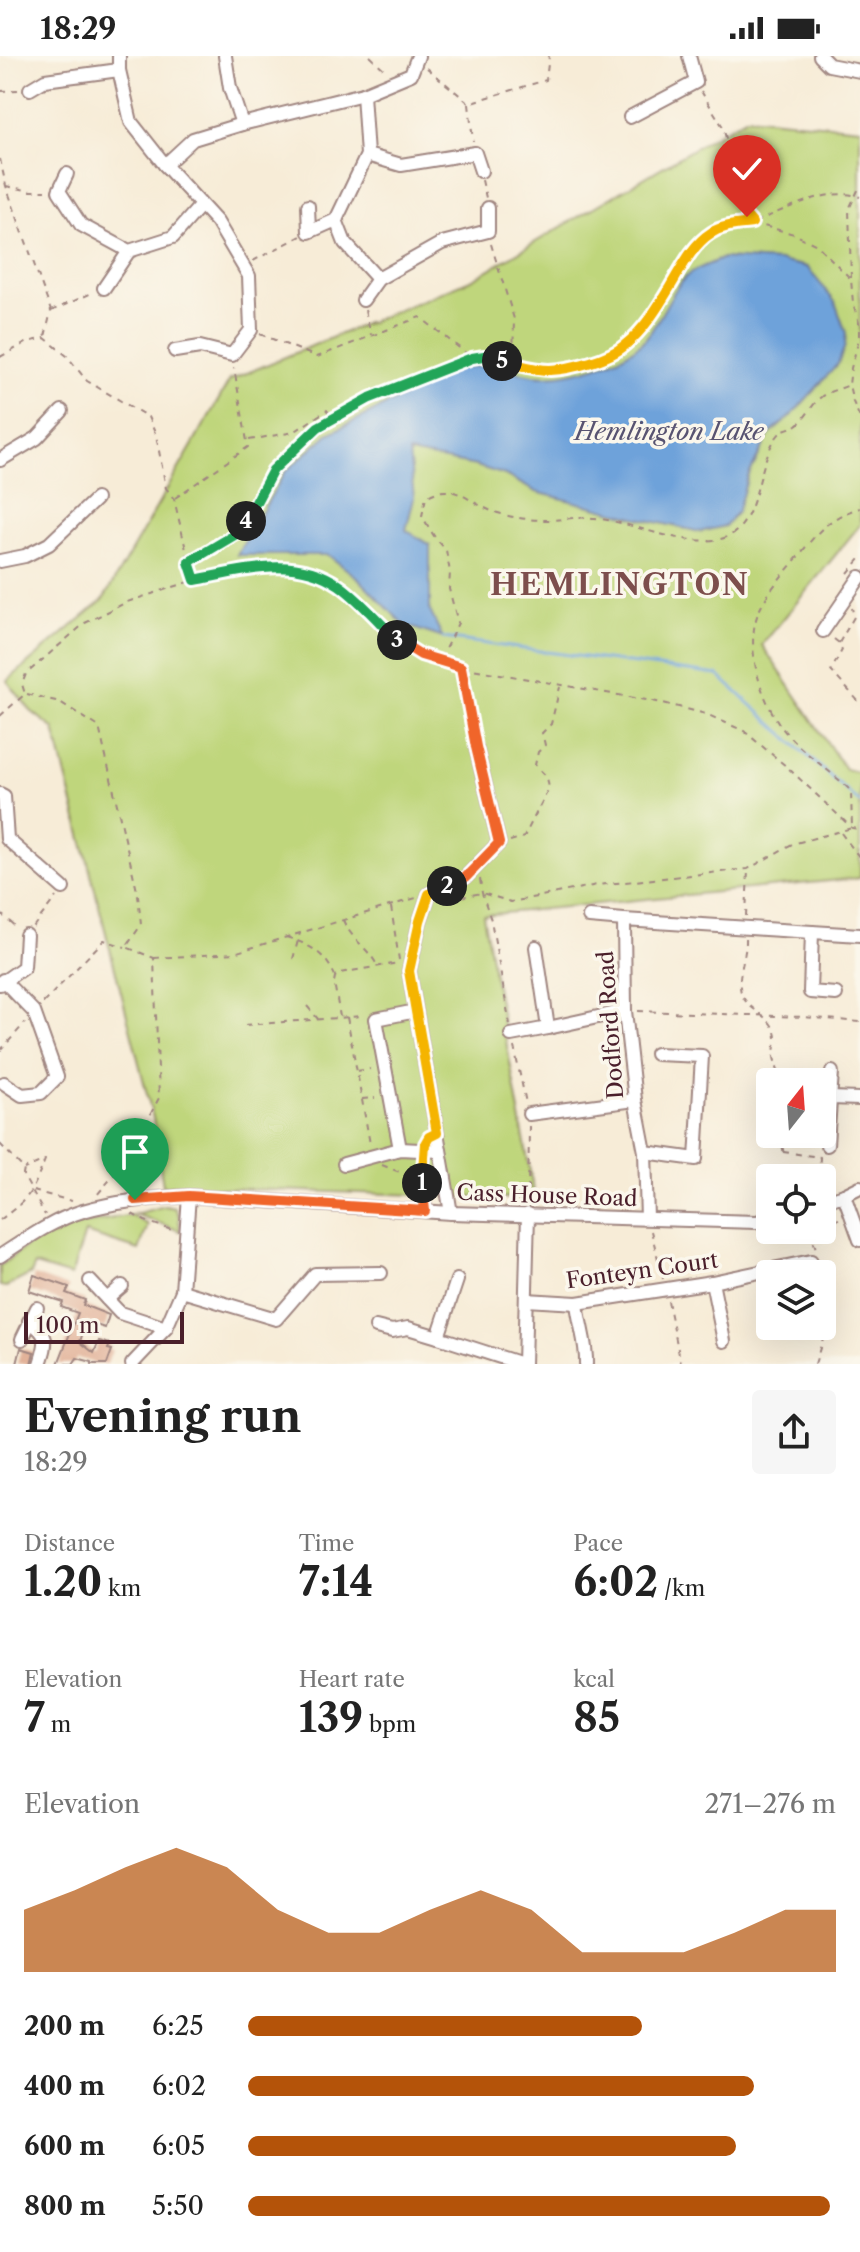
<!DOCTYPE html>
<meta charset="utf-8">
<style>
body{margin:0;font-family:"Libre Caslon Text",serif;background:#f6f6f6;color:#222;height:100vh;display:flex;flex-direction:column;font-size:30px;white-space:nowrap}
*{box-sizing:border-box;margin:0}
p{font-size:26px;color:#767676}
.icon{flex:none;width:44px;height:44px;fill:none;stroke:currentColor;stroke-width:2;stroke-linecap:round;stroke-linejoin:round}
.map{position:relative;height:1308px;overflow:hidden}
.details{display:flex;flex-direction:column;background:#fff;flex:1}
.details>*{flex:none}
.needle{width:52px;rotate:17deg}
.controls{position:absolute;left:756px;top:1012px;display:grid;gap:16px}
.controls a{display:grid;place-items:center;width:80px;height:80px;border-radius:8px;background:#fff;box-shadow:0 8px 32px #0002;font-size:40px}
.scale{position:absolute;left:24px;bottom:20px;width:160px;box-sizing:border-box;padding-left:8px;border:4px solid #4a1f2b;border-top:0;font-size:22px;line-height:28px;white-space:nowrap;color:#4a1f2b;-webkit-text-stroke:6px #fbf7ec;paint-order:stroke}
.pin{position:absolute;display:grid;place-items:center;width:68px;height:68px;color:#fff;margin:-82px -34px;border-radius:50% 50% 50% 0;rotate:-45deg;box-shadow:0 0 8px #0007}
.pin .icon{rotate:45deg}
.km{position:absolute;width:40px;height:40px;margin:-20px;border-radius:50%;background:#222;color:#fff;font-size:22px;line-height:40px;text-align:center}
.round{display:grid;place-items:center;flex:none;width:84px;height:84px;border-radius:8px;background:#f6f6f6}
.overview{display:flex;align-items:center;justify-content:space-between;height:136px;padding:0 24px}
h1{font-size:44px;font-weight:700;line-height:60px}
.metrics{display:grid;grid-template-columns:repeat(3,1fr);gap:12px;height:136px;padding:8px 24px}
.metrics div{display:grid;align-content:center}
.metrics b{font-size:40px;font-weight:700}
.metrics small{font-size:22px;font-weight:400}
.metrics p{font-size:22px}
.chart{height:224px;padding:16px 24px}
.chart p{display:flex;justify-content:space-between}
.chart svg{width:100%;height:144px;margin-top:8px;fill:#b45309;opacity:.7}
ul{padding:0 24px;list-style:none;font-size:26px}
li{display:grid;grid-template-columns:128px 96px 1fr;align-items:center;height:60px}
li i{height:20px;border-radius:10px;background:#b45309}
.status{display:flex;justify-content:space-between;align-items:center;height:56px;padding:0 40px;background:#fff;direction:ltr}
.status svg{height:22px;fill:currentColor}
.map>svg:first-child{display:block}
</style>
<div class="status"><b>18:29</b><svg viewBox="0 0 49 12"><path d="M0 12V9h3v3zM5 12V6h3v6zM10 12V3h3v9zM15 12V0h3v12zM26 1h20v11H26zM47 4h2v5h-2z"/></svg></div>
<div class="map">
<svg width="860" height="1308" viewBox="0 0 860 1308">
<rect width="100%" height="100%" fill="#fbf7ec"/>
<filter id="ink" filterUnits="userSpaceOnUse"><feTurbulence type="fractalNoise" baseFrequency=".0125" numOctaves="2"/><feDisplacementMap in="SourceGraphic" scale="16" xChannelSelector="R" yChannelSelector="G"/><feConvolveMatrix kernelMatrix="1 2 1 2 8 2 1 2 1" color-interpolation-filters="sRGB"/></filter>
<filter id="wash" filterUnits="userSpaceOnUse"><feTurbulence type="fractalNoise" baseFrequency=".006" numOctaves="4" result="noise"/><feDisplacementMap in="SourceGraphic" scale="32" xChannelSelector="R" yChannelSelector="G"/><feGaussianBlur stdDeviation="1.8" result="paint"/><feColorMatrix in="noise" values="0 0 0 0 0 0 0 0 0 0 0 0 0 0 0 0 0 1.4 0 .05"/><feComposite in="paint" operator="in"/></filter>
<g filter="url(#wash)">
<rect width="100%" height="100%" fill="#f7ecd7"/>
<g fill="#bfd67b" stroke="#847a53" stroke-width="2">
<polygon points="747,61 860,72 860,469 762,589 845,713 860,717 860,822 483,859 535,1143 163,1130 153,1062 54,673 31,655 7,625 103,544 230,324 473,223"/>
<polygon points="165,1150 175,1152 179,1160 180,1175 135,1158"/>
<polygon points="131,1159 148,1169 139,1194 85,1177 71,1220 35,1209 31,1218 6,1231 0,1230 0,1210 35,1184 51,1177 53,1180 75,1169"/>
</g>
<path fill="#6ea2da" stroke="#5c6082" stroke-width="2" d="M723,202L780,205L807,211L835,246L846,277L845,290L838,308L790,361L769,379L748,421L737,456L725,470L700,476L634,461L536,436L505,419L476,410L409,397L414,442L406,474L430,489V555L443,582L404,569L358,522L328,499H237L285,416L328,378L460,312C491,306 504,314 534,319C564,323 622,307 644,284C659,269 672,231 689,218C699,211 713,207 723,202Z"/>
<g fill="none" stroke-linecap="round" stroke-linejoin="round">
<polyline stroke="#6ea2da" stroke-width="3" points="443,582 718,619 860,747"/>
</g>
<g id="blocks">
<g fill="#dda488">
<polygon points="34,1219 69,1231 66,1237 85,1244 83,1249 109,1259 105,1272 86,1266 80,1286 94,1297 99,1285 110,1288 108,1293 112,1294 107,1308 92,1308 92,1306 77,1302 73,1308 58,1308 78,1257 61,1251 63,1246 29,1235"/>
<polygon points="21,1292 34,1296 31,1308 17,1308"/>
</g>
</g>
</g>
<g filter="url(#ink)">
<use href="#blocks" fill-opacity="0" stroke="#a08681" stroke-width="2"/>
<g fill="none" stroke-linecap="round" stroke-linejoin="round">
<g stroke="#a08681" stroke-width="16">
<g id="minor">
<polyline points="119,0 119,14 131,66 165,109 217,166 249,220 251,274 232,299 200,291 175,295"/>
<polyline points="225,0 230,32 242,68"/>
<polyline points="820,0 829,9 860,15"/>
<polyline points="30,33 45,24 119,14"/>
<polyline points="363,38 367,99 336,164 345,187 378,223"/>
<polyline points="630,61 696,26 689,0"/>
<polyline points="367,99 401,109 475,97 481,115"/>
<polyline points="165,109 193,83 242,68 363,38 411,18 418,0"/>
<polyline points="67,118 59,135 81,169 129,195 173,181 201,149"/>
<polyline points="308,150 309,176 336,164"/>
<polyline points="104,232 129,195"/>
<polyline points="363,244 378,223 442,187 488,175 488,152"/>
<polyline points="0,404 37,382 62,355"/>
<polyline points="0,505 25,500 49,488 96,443"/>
<polyline points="823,575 860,521"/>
<polyline points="0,738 4,740 7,783 63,832"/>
<polyline points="589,861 624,864"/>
<polyline points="812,876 810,936 836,938"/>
<polyline points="536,891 548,972 625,955"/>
<polyline points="3,924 34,956 57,1021 41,1037 22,1039 4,1027"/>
<polyline points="0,928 24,911 26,879"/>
<polyline points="511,979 548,972"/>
<polyline points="830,1042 860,1043"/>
<polyline points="529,1058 635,1044"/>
<polyline points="827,1089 832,1016"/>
<polyline points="400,1093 376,963 416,955"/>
<polyline points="645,1096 696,1103 702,1000 656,998"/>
<polyline points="344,1108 400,1093 440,1095"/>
<polyline points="844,1139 860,1184"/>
<polyline points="822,1146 844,1139 860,1131"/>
<polyline points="451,1157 409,915 420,865 429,838 466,821 499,787 476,691"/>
<polyline points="647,1162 645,1096 635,1044 625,955 624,864 860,879"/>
<path d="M0,1200C26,1183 53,1164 83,1155C117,1145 154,1142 189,1140L451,1157L757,1166L770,1162"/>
<polyline points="457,1224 438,1281 522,1308"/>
<polyline points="90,1225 120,1257 166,1272"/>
<polyline points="712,1226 724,1285"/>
<polyline points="182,1235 276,1263 315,1218 381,1217"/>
<polyline points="107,1243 122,1230"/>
<polyline points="526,1244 577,1247 712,1226 811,1205"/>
<path d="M577,1247C579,1268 587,1287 586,1308"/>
<path d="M29,1265C50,1279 47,1286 40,1308"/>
<polyline points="376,1271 392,1275 408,1272 438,1281"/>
<polyline points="22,1283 37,1252"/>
<polyline points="132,1308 166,1272 182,1235 189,1140"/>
<polyline points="524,1308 528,1158"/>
</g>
</g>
<g stroke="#a08681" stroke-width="2" stroke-dasharray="6 6" stroke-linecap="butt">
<polyline points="370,0 387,16"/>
<polyline points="427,12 469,47 546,24 549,0"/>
<polyline points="0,35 19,34"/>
<polyline points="701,35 723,71 747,161 752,167 794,178 817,189 851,223 853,247 859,267 859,283 851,312 849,329 853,346 860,362"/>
<polyline points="469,48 473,85"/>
<polyline points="0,103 6,130 51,255 45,281"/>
<polyline points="482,124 486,142"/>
<polyline points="6,130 31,135 46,135"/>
<polyline points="491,188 514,263 513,306"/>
<polyline points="253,205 301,180"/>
<polyline points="851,222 849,153 860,130"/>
<polyline points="365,254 371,279"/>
<polyline points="51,255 92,237"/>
<polyline points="260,278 317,301 420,261 471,301"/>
<polyline points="0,301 28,286 45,282 67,300 87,325 148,361 156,379 166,432 174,443 189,506 195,523"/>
<polyline points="249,384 294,376 327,354 332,361"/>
<polyline points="175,442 248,391 234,312"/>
<path d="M189,506L238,477L251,458L273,414L318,371L370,342L472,302C493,299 512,308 532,312C555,316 587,309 609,299C653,278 666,226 696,191C706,180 717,172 731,169C739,168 748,169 755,166C785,154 828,130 860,141"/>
<polyline points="848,517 860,503"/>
<polyline points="834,583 839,587 842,594 831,615 860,647"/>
<polyline points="839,587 854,561 852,552"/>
<path d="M440,603L458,567L449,533L450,516L446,494L434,480L422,460L426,441C456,423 470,450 498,457C513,462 530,464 546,464C563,464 578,460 595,462C635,467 673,488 714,484C764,480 752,405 781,376C785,372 793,372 797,369C807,361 812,348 821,341C828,335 841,333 849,329"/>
<polyline points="462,612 474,680"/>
<polyline points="27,638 60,646 99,671 138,839 141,869 126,891 154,902 159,1042 126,1105 96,1140"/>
<polyline points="0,660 25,638 22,628 26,618 85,567 127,546 195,524 267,510 312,516 339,529 399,586 421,599 461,611 663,647 706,658 744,675 787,711 852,772 860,773"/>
<polyline points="841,777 860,802"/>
<polyline points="510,785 524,781 549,732 547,721 535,709 538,696 545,689 542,677 551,668 560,631"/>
<polyline points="480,823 482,837 491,864 510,969"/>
<path d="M449,843L482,837L511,846L597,829L748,813L792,788L852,772L851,735C831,715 806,699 787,678C762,649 742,589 760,553C768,536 780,522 792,508C814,482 824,462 860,452"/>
<polyline points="391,851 399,904"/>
<polyline points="0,857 17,872"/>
<polyline points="746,860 748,814"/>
<path d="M343,864C351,883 368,892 377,909"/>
<polyline points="33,871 56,841"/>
<path d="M286,881C309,888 325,897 335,920"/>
<path d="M746,882C747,901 735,922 742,939C748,954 770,959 775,976C778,985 773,993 774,1001C776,1011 780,1016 778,1026"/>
<polyline points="154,902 234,897 416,842"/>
<polyline points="293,903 300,877"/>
<polyline points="43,947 104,884 125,891"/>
<polyline points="307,950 318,963"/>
<polyline points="638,955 804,961 860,966"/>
<polyline points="340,961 334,926 335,921 340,917 398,907"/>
<polyline points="347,961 370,1088"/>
<polyline points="245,969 363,960"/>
<polyline points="514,991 526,1047"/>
<polyline points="0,995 25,967"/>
<polyline points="357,1015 370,1013"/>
<polyline points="362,1043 375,1042"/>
<polyline points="781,1078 784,1101"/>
<polyline points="0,1088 24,1113 23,1119 45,1159"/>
<polyline points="783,1096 820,1101 819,1122"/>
<polyline points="382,1109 422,1125"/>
<polyline points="33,1135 72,1145"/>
<polyline points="424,1142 422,1121 425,1105"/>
<polyline points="528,1147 529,1070"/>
<polyline points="132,1158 145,1165 175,1175"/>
<path d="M0,1164C30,1141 31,1139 45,1104L24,1113"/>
<polyline points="822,1169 839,1163"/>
<polyline points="810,1174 817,1196"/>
<polyline points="651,1175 663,1223"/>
<polyline points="668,1245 681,1308"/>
<polyline points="815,1308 835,1244 822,1211"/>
</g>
<use href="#minor" stroke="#fff" stroke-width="12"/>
</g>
</g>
<g fill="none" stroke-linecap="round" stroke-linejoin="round" filter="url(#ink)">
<g stroke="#fff" stroke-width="16">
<polyline id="split-1" points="135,1144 189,1140 425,1155 422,1127"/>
</g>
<g stroke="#fff" stroke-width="16">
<polyline id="split-2" points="422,1127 425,1088 429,1081 437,1077 409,915 420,865 429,838 447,830"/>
</g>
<g stroke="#fff" stroke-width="16">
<polyline id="split-3" points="397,584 421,599 461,611 476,691 499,787 466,821 447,830"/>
</g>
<g stroke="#fff" stroke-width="16">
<path id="split-4" d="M246,465L238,477L189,506L195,524C243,515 294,498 339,529C358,542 380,567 397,584"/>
</g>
<g stroke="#fff" stroke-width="16">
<polyline id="split-5" points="246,465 273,414 318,371 370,342 472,302 484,300 502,305"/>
</g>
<g stroke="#fff" stroke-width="16">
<path id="split-6" d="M502,305C517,308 534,314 550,314C571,313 610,303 625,289C644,274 658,251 670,231C681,213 692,189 711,177C723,169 738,169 752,167L747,161"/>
</g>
<use href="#split-1" stroke="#f0652b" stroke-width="10"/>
<use href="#split-2" stroke="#f5b400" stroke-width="10"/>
<use href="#split-3" stroke="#f0652b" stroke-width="10"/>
<use href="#split-4" stroke="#22a559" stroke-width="10"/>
<use href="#split-5" stroke="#22a559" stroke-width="10"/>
<use href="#split-6" stroke="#f5b400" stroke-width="10"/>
</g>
<g text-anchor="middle" stroke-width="7" stroke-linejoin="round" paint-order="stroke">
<g font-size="22" fill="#4a1f2b" stroke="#fbf7ec">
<text transform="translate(610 969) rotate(-94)" y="8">Dodford Road</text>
<text transform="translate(547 1139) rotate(2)" y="8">Cass House Road</text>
<text transform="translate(642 1214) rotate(-8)" y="8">Fonteyn Court</text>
</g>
<g font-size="24" font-style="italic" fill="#585371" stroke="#fbf7ec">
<text x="669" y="384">Hemlington Lake</text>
</g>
<g font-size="30" font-weight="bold" letter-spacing="2" fill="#7d4e4c" stroke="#fbf7ec">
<text x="620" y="539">HEMLINGTON</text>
</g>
</g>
</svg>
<div class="controls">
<a><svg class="needle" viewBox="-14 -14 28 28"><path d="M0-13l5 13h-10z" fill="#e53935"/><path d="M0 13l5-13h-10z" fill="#767676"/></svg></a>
<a><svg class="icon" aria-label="locate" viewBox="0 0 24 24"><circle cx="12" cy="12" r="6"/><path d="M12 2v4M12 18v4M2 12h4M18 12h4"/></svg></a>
<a><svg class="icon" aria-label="layers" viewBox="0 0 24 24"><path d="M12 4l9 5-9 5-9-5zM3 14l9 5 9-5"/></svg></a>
</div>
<div class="scale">100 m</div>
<div class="pin" style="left:135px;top:1144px;background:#1e9e55"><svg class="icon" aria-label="arrive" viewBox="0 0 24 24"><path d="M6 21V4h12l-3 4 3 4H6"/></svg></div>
<div class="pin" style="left:747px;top:161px;background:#d93025"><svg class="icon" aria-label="check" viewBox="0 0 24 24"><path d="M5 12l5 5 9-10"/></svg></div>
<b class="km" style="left:422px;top:1127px">1</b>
<b class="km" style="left:447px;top:830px">2</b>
<b class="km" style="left:397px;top:584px">3</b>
<b class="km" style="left:246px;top:465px">4</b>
<b class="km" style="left:502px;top:305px">5</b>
</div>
<section class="details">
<div class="overview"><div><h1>Evening run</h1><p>18:29</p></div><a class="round"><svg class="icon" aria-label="share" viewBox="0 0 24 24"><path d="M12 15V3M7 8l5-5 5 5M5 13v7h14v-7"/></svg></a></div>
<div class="metrics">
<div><p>Distance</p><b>1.20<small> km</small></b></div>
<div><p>Time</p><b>7:14</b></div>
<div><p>Pace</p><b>6:02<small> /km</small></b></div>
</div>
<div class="metrics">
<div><p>Elevation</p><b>7<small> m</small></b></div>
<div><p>Heart rate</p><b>139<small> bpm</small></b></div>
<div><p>kcal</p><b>85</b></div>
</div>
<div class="chart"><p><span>Elevation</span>271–276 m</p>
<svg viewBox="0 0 160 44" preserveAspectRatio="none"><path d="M0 44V25L10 19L20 12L30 6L40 12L50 25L60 32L70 32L80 25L90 19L100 25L110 38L120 38L130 38L140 32L150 25L160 25V44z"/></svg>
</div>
<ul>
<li><b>200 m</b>6:25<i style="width:67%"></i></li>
<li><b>400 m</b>6:02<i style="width:86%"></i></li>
<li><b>600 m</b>6:05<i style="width:83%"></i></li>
<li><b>800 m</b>5:50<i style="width:99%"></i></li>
</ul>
</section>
